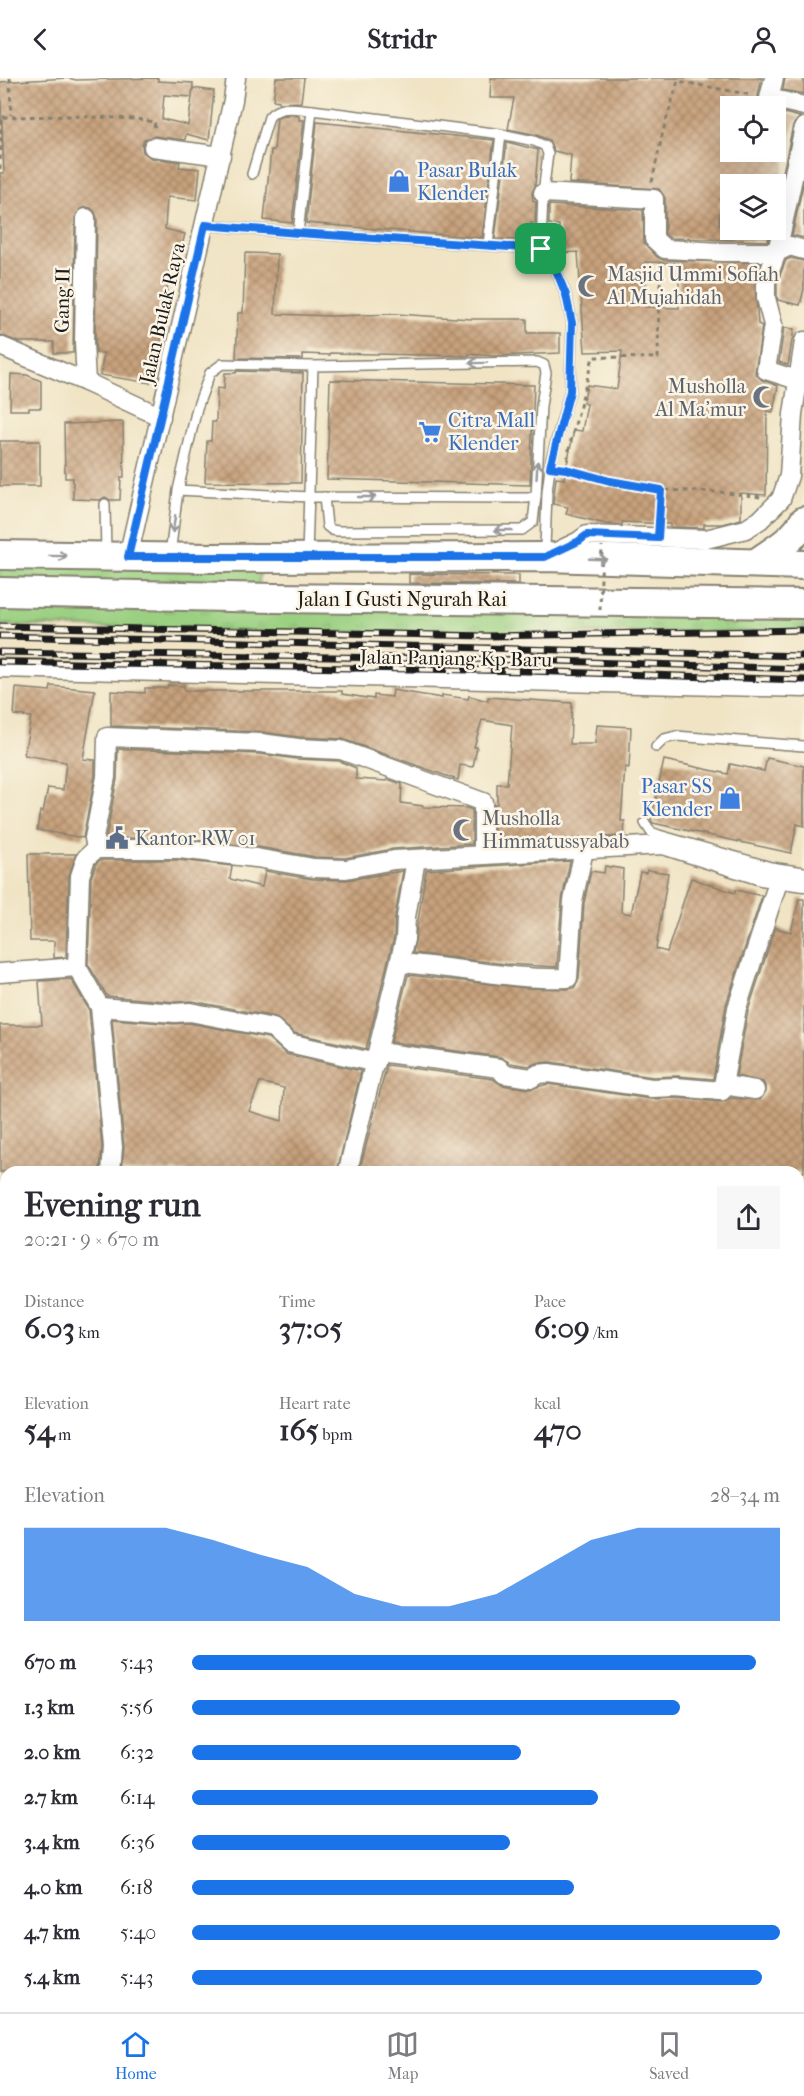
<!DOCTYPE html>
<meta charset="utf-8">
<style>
body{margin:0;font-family:"IM FELL French Canon",serif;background:#f7f7f7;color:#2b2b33;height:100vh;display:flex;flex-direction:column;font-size:22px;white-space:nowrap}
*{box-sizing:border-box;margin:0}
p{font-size:20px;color:#7c7c81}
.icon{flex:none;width:33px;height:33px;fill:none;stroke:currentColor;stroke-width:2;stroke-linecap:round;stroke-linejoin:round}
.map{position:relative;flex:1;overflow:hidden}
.sheet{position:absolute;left:0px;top:1088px;width:804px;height:848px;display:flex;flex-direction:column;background:#fff;border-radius:18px 18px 0 0;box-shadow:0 6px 24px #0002}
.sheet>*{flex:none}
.buttons{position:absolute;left:720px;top:18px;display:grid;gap:12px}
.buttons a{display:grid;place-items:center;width:66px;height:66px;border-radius:0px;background:#fff;box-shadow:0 6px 24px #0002;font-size:30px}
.pin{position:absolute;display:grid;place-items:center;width:51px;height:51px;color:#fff;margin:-26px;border-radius:12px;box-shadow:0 3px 9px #0006}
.round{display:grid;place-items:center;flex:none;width:63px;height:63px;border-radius:0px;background:#f7f7f7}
.summary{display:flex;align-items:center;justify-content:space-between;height:102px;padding:0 24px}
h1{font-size:33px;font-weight:700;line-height:45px}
.figures{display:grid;grid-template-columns:repeat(3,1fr);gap:9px;height:102px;padding:6px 24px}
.figures div{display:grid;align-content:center}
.figures b{font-size:30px;font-weight:700}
.figures small{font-size:16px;font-weight:400}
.figures p{font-size:16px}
.chart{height:168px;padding:12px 24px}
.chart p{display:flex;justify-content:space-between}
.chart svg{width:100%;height:108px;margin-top:6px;fill:#1a73e8;opacity:.7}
ul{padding:0 24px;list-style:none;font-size:20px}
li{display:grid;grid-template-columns:96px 72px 1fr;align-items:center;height:45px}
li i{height:15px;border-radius:8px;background:#1a73e8}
header{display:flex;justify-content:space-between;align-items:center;height:78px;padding:0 24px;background:#fff;font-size:27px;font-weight:700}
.tabs{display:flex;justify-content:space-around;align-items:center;height:84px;border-top:2px solid #e1e1e2;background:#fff;font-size:16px;color:#7c7c81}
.tabs a{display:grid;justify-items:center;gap:3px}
.tabs .active{color:#1a73e8}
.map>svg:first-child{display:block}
</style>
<header><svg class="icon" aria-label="back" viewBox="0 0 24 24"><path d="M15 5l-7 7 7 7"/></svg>Stridr<svg class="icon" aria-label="person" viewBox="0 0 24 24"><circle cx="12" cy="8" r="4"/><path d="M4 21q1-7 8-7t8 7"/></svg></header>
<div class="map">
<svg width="804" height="1934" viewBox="0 0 804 1934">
<defs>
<pattern id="grass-tufts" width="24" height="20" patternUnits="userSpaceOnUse" patternTransform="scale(1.5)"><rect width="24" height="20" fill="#9bd082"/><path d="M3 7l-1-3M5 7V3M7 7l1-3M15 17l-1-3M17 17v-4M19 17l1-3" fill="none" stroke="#85b270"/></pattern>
<pattern id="building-cross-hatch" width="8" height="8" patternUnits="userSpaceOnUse" patternTransform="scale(1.5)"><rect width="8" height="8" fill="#c8a27d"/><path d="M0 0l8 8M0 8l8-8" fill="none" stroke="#a28366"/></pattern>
</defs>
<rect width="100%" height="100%" fill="#fcf5e5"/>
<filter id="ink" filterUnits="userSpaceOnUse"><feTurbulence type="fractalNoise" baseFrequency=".0167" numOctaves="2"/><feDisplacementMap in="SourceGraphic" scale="12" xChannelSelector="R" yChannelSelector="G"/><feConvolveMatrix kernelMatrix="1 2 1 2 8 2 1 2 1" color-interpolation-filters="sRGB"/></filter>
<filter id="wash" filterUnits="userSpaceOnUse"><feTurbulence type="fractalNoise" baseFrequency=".008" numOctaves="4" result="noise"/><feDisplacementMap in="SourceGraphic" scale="24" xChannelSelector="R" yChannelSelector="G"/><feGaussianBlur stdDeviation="1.35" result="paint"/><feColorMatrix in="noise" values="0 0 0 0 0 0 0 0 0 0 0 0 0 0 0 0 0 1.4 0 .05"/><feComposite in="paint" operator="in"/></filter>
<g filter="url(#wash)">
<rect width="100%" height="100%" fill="#f0e4c5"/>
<g fill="url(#grass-tufts)" stroke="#5c764f" stroke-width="1.5">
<polygon points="0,477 261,480 259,508 0,502"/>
<polygon points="0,514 804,531 804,553 600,555 275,554 0,547"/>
</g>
<g id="blocks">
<g fill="url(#building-cross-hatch)" fill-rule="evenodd">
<path d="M68,0L76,2L158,0V3L193,5L192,18L193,10L214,13L209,62L186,56L185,62L154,58L144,62L142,67L143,74L151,80L180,84L179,89L200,91L197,122L167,119L165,151L185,156L181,171L172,168L160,271H154L150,305L100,297L104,275H96L95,265L97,140L95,134L91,130L86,129L80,131L75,140L73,275H54V264H19L0,257V95H4L0,4ZM164,17L192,19L188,47L162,41Z"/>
<polygon points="276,0 304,0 301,24 279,25 279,23 273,22"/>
<polygon points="491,0 762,0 758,18 758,24 762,28 730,28 730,74 776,74 776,33 800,39 793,47 776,128 776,106 730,106 729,122 720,122 719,146 727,146 727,152 770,152 768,163 670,160 665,156 665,120 659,111 569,105 571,77 554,73 549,62 537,57 508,51 514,20 490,20"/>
<polygon points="785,0 804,0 804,16 783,12"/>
<polygon points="285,37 299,38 299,42 304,42 292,145 264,142 271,72 274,72 277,40"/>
<polygon points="317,44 494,62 482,160 306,145"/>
<polygon points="507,64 538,72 535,108 532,115 533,123 536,124 535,145 531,145 530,163 495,161"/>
<polygon points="804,102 804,160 792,157"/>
<path d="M549,127L643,132L644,165L657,179L664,182L761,185L755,203L758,246L762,248L755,295L762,302L778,308L773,334L767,333L766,417L741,415V441L722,446H704V450L670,449V446L622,444V447L606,446L566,436L568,429L553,426L556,400L564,401L574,352L582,353L587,326L583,325L587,307L617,311L622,273L585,274L578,174L559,175V147L549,146ZM645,184L679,185V230L645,229Z"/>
<polygon points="245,175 277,176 275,236 332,238 397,236 471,241 527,241 527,255 560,255 560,275 494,278 469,276 469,278 330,275 330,277 303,276 303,281 236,280 238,235 243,235"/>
<polygon points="791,180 804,183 804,211 800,227 778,222 777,219 777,205 786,182"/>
<polygon points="784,250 794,251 788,287 779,284"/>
<polygon points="236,293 303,295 301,405 205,404 207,363 211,363 212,344 216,344 217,310 224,311 225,295 236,295"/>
<polygon points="11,296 27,297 41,303 41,330 29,330 29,332 10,332"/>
<polygon points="330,302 534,307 530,407 327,401"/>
<polygon points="123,344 124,399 121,399 120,422 110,422 105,419 100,422 73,421 73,400 65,400 64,346"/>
<rect x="0" y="363" width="40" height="45"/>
<polygon points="409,496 519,497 519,506 409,505"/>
<polygon points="168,607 184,608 184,613 342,613 342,616 374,621 374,617 392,619 393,612 442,620 442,617 468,621 469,618 488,623 488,619 572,625 570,666 595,666 597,647 631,649 629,690 625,689 621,743 625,743 624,758 494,765 494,726 497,726 497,706 507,706 512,647 482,642 474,669 477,669 473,689 460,687 458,702 342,661 299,659 262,654 111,648 111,613 145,615 145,610 167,610"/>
<polygon points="51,608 95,612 83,681 95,682 95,698 83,760 37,752 40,733 43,734 48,710 63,712 66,684 24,677 31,639 14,637 16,610 50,613"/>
<polygon points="118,671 260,676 297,681 339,683 356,690 356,701 387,703 387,701 402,706 401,725 423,728 423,729 467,730 472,732 472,766 393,771 345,780 315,779 258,769 180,760 106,760 117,701"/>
<polygon points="767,680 804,688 804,748 797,746 791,775 653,745 651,742 664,682 728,696 730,686 764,693"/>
<polygon points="28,776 76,776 69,798 66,879 54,880 54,863 30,863"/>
<polygon points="100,782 178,782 232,788 230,801 262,809 265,793 312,801 346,802 403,793 395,837 394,859 366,971 294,955 275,939 192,923 175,924 107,918 88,886 91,800 96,786"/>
<polygon points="570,783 562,822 557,889 506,886 413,875 426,792"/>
<polygon points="605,788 623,791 621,834 631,836 640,794 646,795 647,792 668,795 656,871 667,874 691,800 735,815 736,812 762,818 726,927 713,1001 677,998 653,999 550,984 537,985 529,988 510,985 500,979 391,964 408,897 525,910 568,911 574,910 579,901 584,825 591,793 604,795"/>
<polygon points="799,821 804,821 804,1094 359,1094 387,987 493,1001 502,1007 530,1011 548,1006 651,1021 676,1020 721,1024 731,1020 760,1022 766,1014 766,1009 763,1004 736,998 748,933 775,850 791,854"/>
<polygon points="71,901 89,932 102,1069 100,1094 0,1094 0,947 42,947 39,903"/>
<path d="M112,941L174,946L189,945L268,960L286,976L361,993L337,1094H122L124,1068ZM260,1004L284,1010L282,1043L249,1033Z"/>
</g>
</g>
</g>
<g filter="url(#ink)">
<use href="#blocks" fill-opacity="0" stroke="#868070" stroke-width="1.5"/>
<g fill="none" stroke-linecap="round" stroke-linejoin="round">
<g stroke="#868070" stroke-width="12">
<g id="service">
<path d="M252,96L269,39C280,26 297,31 312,32L501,56L534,63L545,68L548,76L543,115L541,171L556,192L566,217L572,245L570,313L551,382L547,414L545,470"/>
<polyline points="205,147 298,155 541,171"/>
<polyline points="298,155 312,32"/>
<polyline points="488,167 501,56"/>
<polyline points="324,419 327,448 332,452 338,453 522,452 533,444 536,418"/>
<polyline points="105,426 106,476"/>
<polyline points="170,477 178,412 197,330 210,295 222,286 313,288 537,284 544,287 546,295 541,328 536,418 528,420 309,419 178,412"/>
<polyline points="307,477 313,288"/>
<polyline points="656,669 664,661 676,658 804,668"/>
<polyline points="645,745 651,754 659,757 771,789 804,794"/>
<polyline points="0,1670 6,1670"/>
</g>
</g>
<g stroke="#868070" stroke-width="21">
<g id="minor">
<polyline points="774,0 769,20 804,28"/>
<polyline points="153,69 221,78"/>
<polyline points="543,115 654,121 654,161 665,171 722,174 777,174 790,168 804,172"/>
<polyline points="86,140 84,265 86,304"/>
<polyline points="0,268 86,304 161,339"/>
<polyline points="797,302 766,292 773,247 766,220 766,203 777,174 804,49"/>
<polyline points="552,476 579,463 587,457 706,461 746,451 760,442 781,421 789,398 793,336 804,263"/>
<polyline points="128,479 233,22 236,0"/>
<polyline points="0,590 804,610"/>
<polyline points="96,771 94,760 106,699 107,659 261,665 298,670 341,672 483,724 483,777"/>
<path d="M400,885C455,889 512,902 568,900L573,823L584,772"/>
<polyline points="0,895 77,889"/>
<polyline points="100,929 175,935 190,934 273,950 289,965 376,985"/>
<polyline points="378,974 499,990 504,996 532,1000 538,996 548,995 652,1010 676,1009 722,1013 737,930 779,801"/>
<polyline points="724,1007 755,1012"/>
<polyline points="348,1092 405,861 406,839 416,781"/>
<polyline points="111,1094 113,1069 100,929 77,889 80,798 86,780 96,771 179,771 256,780 314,790 346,791 394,782 663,767 761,798 804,804"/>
<polyline points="798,1181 804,1181"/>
<polyline points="798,1424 804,1425"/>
<polyline points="798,1529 804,1525"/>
<polyline points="0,1579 6,1579"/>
<polyline points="798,1825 804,1826"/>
<polyline points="0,1893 6,1893"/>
<polyline points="140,1929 140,1934"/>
<polyline points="300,1929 300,1934"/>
<polyline points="417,1929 417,1934"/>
</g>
</g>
<g stroke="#868070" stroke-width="32">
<g id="primary">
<polyline points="0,477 211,480 545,479 804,487"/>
<path d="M756,485C773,473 794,462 804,443"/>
<polyline points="0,514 275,520 804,526"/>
<polyline points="798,1622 804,1597"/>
<polyline points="798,1732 804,1708"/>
<polyline points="721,1934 722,1929"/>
<polyline points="749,1934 750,1929"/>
</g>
</g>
<g stroke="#868070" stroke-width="3" stroke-dasharray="4.5 4.5" stroke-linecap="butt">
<polyline points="10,0 11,37"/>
<polyline points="0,91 1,39 72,38 136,41 155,44 154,52"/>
<polyline points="652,104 663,53 678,3 752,17"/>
<polyline points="566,391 570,366 593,279 658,280 659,213 663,187"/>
<polyline points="566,391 610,403 661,412"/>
<polyline points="659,443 661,412 719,414 761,419"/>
<polyline points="804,1553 804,1554"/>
</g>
<use href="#service" stroke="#fff" stroke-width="9"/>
<use href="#minor" stroke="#fff" stroke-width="18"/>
<use href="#primary" stroke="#fff" stroke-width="28"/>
<g stroke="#1c1c1c" stroke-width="7">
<g id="rail">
<polyline points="0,548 489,558 804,552"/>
<polyline points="0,558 804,578"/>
<polyline points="0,574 527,582 804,591"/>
<polyline points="0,584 527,593 804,602"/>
</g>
</g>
<use href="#rail" stroke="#fcf5e5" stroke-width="4.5" stroke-dasharray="14" stroke-linecap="butt"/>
<polyline stroke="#868070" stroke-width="3" stroke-dasharray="4.5 4.5" stroke-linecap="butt" points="600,532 602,468"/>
</g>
<defs><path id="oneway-shaft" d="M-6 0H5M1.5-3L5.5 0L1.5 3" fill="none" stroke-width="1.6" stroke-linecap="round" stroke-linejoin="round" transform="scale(1.5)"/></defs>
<g stroke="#999">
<use href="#oneway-shaft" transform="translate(478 285) rotate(179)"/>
<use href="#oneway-shaft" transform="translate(537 392) rotate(-87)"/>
<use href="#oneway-shaft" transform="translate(367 419)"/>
<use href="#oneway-shaft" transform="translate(174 446) rotate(98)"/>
<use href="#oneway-shaft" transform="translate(503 452) rotate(180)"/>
<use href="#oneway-shaft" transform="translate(58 478) rotate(1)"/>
<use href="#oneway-shaft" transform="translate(598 481) rotate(2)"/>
</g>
</g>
<g fill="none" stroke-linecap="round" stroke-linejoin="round" filter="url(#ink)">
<g stroke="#fff" stroke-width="12">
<polygon id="route" points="205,147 298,155 541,171 556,192 566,217 572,245 570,313 550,389 566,391 610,403 661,412 658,460 587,457 579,463 545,479 128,479"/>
</g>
<use href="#route" stroke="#1a73e8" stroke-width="8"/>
</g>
<defs>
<g id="shop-bare" transform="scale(1.8)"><path d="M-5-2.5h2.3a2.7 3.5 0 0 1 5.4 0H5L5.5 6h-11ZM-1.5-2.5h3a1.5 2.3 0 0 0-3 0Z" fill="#3f7fe0" stroke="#fcf5e5" stroke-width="2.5" paint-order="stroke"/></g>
<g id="mosque-bare" transform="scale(1.8)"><path d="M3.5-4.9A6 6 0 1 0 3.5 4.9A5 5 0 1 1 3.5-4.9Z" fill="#6b7280" stroke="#fcf5e5" stroke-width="2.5" paint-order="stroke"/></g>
<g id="supermarket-bare" transform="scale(1.8)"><path d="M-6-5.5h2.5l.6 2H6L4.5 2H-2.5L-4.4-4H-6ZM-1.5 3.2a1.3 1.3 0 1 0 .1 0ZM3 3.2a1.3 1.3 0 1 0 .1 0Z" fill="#3f7fe0" stroke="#fcf5e5" stroke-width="2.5" paint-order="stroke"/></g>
<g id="civic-bare" transform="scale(1.8)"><path d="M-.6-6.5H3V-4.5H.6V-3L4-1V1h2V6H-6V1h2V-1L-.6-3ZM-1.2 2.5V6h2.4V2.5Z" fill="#5c6f8a" stroke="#fcf5e5" stroke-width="2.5" paint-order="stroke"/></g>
</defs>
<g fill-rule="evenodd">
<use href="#shop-bare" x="399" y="103"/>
<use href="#mosque-bare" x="589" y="208"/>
<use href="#mosque-bare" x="764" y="319"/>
<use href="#supermarket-bare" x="430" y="354"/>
<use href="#shop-bare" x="730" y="720"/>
<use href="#mosque-bare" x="464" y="752"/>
<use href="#civic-bare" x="117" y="760"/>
</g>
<g text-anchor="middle" stroke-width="5" stroke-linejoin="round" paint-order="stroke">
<g font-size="20" fill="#366cbe" stroke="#fcf5e5" text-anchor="start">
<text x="417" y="99">Pasar Bulak<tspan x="417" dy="23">Klender</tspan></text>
<text x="448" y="349">Citra Mall<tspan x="448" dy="23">Klender</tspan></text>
<text x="712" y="715" text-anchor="end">Pasar SS<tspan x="712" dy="23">Klender</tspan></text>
</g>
<g font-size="20" fill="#5b616d" stroke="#fcf5e5" text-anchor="start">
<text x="607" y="203">Masjid Ummi Sofiah<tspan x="607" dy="23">Al Mujahidah</tspan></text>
<text x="746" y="315" text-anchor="end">Musholla<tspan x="746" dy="23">Al Ma'mur</tspan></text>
<text x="482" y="747">Musholla<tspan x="482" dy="23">Himmatussyabab</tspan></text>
</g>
<g font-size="20" fill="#1c1c1c" stroke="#fcf5e5">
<text transform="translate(62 222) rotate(-89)" y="7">Gang II</text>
<text transform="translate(162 235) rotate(-77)" y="7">Jalan Bulak Raya</text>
<text x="402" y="528">Jalan I Gusti Ngurah Rai</text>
<text transform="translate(456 580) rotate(1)" y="7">Jalan Panjang Kp Baru</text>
</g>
<g font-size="20" fill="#4e5e75" stroke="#fcf5e5" text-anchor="start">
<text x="135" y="767">Kantor RW 01</text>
</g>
</g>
</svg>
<div class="buttons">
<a><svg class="icon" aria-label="locate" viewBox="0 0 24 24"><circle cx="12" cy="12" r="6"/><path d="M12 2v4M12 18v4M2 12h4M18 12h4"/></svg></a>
<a><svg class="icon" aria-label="layers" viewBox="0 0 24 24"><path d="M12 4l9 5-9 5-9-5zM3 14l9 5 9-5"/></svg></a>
</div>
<div class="pin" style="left:541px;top:171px;background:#1e9e55"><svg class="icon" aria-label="arrive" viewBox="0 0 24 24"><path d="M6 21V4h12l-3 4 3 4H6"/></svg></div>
<section class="sheet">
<div class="summary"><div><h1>Evening run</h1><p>20:21 · 9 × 670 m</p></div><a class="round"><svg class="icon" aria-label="share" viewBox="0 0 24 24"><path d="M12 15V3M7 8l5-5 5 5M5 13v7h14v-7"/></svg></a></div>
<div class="figures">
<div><p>Distance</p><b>6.03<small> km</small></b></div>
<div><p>Time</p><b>37:05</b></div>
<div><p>Pace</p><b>6:09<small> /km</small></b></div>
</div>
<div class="figures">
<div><p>Elevation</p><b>54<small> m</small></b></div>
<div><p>Heart rate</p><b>165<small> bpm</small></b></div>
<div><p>kcal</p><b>470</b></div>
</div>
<div class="chart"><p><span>Elevation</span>28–34 m</p>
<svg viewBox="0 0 160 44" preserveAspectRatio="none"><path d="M0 44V6L10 6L20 6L30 6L40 11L50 17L60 22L70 33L80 38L90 38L100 33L110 22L120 11L130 6L140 6L150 6L160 6V44z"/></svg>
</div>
<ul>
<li><b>670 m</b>5:43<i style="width:96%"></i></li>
<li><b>1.3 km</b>5:56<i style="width:83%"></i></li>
<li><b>2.0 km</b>6:32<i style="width:56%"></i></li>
<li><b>2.7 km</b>6:14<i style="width:69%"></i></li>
<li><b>3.4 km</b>6:36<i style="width:54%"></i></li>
<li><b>4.0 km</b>6:18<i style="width:65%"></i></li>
<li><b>4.7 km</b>5:40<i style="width:100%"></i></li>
<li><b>5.4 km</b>5:43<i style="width:97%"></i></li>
</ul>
</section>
</div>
<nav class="tabs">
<a class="active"><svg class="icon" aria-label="home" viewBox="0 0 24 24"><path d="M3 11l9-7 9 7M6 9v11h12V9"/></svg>Home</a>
<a><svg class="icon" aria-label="map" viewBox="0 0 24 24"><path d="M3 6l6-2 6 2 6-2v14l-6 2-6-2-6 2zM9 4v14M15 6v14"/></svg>Map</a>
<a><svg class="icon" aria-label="saved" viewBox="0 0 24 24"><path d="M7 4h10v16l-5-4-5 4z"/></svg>Saved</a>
</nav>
